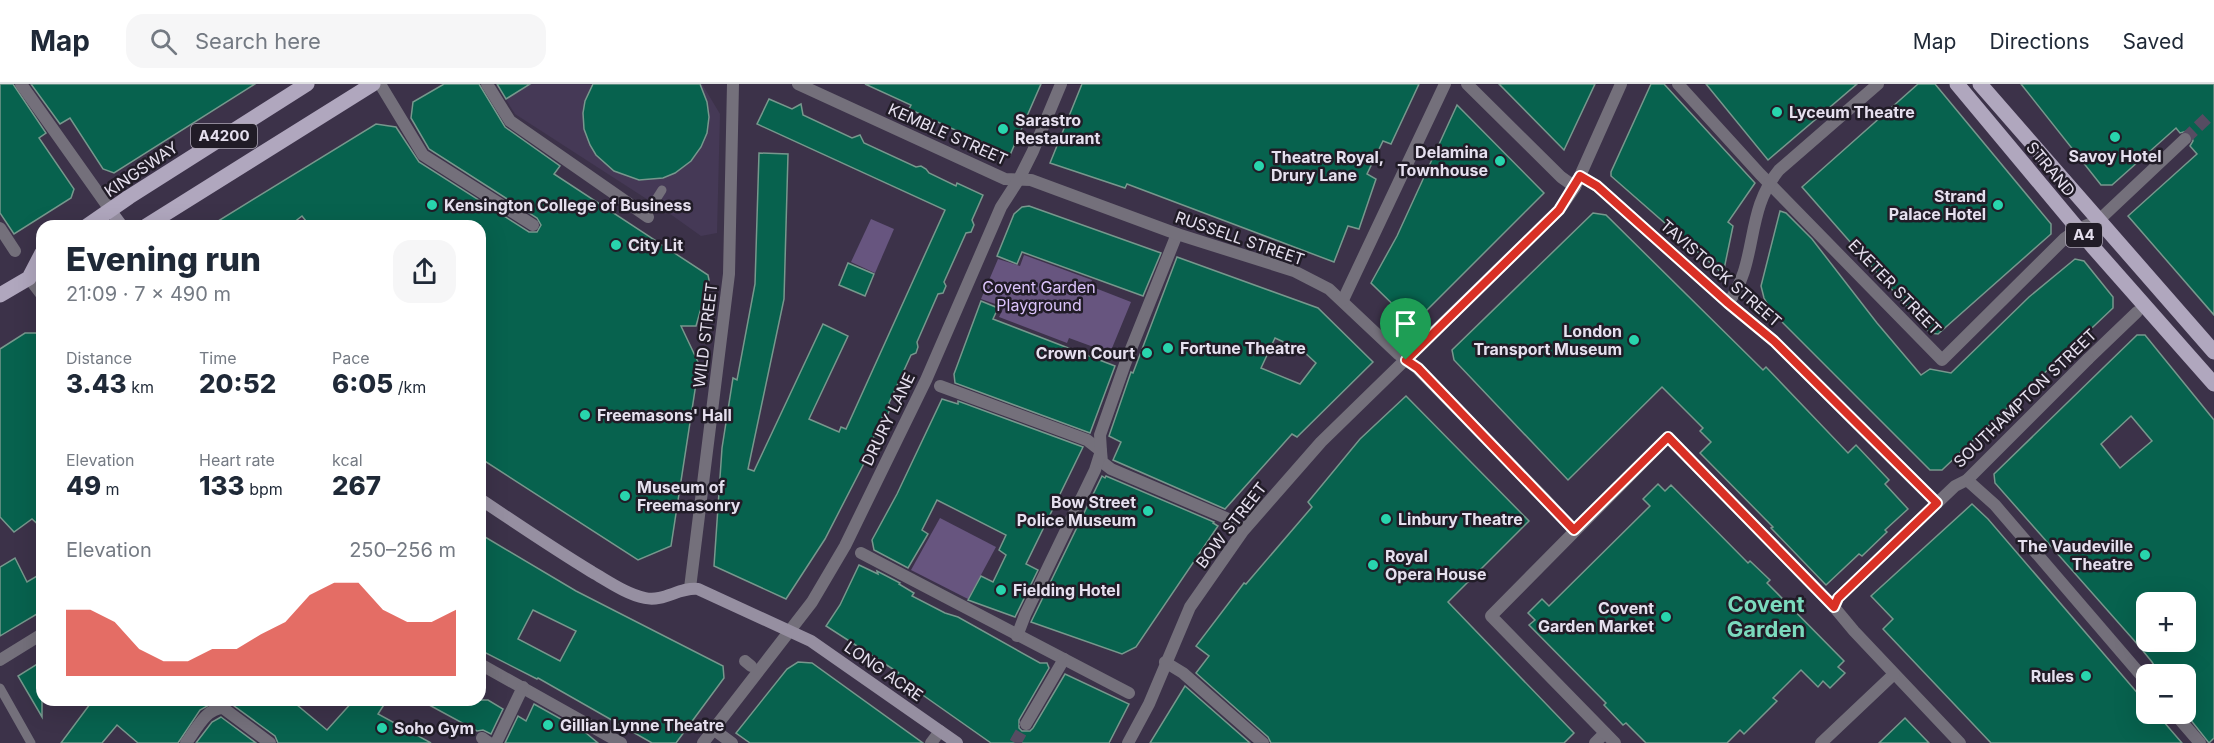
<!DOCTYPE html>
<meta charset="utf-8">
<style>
body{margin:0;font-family:Inter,sans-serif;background:#f6f6f7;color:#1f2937;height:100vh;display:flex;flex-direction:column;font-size:22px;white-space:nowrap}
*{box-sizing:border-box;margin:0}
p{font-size:20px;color:#747a83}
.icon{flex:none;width:33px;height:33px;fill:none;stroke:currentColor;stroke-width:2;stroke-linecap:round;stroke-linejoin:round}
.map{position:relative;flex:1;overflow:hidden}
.details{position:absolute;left:36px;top:136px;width:450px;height:486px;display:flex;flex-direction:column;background:#fff;border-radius:18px;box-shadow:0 6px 24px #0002}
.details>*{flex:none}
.tools{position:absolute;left:2136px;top:508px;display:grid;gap:12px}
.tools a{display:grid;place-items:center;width:60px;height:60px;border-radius:12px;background:#fff;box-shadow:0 6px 24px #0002;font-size:30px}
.pin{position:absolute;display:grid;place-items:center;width:51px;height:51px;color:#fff;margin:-62px -26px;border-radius:50% 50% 50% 0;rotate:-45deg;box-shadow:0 0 6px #0007}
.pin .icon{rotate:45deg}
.round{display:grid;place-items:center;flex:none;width:63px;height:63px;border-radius:18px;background:#f6f6f7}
.summary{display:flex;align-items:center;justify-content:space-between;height:102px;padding:0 30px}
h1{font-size:33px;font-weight:800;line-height:45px}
.figures{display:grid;grid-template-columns:repeat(3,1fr);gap:9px;height:102px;padding:6px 30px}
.figures div{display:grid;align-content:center}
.figures b{font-size:26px;font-weight:800}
.figures small{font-size:16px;font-weight:400}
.figures p{font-size:16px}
.chart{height:168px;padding:12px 30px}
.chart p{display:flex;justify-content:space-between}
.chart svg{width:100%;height:108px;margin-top:6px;fill:#d93025;opacity:.7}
header{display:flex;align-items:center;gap:36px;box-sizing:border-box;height:84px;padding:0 30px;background:#fff;border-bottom:2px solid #e0e1e3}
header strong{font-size:28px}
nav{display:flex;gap:33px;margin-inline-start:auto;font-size:21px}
.search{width:420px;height:54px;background:#f6f6f7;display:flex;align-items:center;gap:15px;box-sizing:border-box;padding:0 21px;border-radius:18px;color:#747a83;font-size:22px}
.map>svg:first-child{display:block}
</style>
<header>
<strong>Map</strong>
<div class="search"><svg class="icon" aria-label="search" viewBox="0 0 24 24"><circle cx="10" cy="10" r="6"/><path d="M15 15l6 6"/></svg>Search here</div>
<nav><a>Map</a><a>Directions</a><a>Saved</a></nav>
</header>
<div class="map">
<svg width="2214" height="659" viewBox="0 0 2214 659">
<rect width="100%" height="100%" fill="#3c3249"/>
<polygon fill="#453956" points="496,0 702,0 720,30 717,149 701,152 673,132 515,30"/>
<g fill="#67557f">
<polygon points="871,135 894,145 875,189 851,178"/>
<polygon points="1024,171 1092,196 1090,202 1131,218 1110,269 1069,254 1067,259 999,233 1004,223 981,215 998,175 1020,182"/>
<polygon points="940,434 996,463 968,515 911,486"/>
</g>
<g fill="#07624e" stroke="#77988d" stroke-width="1.5" fill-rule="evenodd">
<polygon points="0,0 13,0 46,49 39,54 74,105 71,114 14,150 0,129"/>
<polygon points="31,0 255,0 114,89 103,85 70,34 60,40"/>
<polygon points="444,0 479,0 505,43 560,82 554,90 708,191 709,196 696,242 681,242 699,280 671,462 638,476 480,374 480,142 310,142 302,132 289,142 210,142 376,40 396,43 419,78 529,148 537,148 541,141 537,134 429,65 411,34 413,18"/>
<polygon points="497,0 530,0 506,15"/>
<polygon points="593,0 700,0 707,18 709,33 707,49 701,63 691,77 675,89 663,94 639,96 614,87 596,71 590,61 584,45 583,29 585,17"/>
<polygon points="865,0 1041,0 1010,71 909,25 911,21"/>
<polygon points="1082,0 1419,0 1391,60 1383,57 1367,90 1376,95 1359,145 1348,142 1334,178 1127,100 1125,104 1050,79"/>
<polygon points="1499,0 1595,0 1564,66"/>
<polygon points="1651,0 1664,0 1755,99 1728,138 1733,142 1723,190 1611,92 1611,88"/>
<polygon points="1706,0 1857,0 1768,76"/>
<polygon points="1918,0 1935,0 2051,140 2051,150 1938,250 1930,249 1802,103"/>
<polygon points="2021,0 2214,0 2214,231 2128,132 2197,70 2190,62 2193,57 2191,50 2187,47 2180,49 2176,44 2112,101 2101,101"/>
<polygon points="769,15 792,25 801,20 803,31 852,54 860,51 864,59 916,83 921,82 926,85 929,89 956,102 957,99 983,111 972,136 974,141 971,148 966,149 944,198 946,202 943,209 938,210 917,258 918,263 916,269 911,271 889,319 891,323 888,330 883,332 872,357 875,358 825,455 786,515 714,482 722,364 733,294 737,296 755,200 759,69 788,70 784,215 748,385 754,387 823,240 848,252 809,335 839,348 841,343 846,345 945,126 757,40"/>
<polygon points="1457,21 1544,109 1413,240 1371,199 1397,152"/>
<polygon points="1029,122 1161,169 1143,212 1022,168 1017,180 997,172 1014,130 1022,123"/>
<polygon points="1780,127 1786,129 1812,155 1877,239 1921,291 1930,285 1951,289 2029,213 2075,175 2084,177 2113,213 2113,224 1942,386 1930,386 1772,228 1764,214 1761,202"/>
<polygon points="1593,129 1606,131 1763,286 1766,283 1848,369 1856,361 1889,396 1885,400 1908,425 1885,446 1887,448 1862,472 1859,470 1826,501 1771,444 1773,443 1700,369 1711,358 1700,347 1703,344 1662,303 1568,396 1454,276 1452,266"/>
<path d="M1177,173L1318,224L1373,278L1297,353L1292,350L1225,425L1113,376L1121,358L1109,352L1131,288L1133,289ZM1275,254L1303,267L1316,279L1300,300L1261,284Z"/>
<polygon points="848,179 874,190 865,212 839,201"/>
<polygon points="981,217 998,224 993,235 1115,282 1090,349 955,299 954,290"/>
<polygon points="25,249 36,249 42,255 42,444 32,435 14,448 0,433 0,265"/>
<path d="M2137,251H2145L2214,336V654L2209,659L2186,630V591H2160L2152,578L2139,562L1995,399L1994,390ZM2131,332L2152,357L2120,384L2101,360ZM2146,519H2186V558H2146Z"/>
<polygon points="1406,312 1529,437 1448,518 1574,649 1564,659 1271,659 1268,653 1196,589 1209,572 1196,562 1244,499 1246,500 1312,423 1308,418 1360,355"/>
<polygon points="942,315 958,320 958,317 1083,363 1026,480 1038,486 1015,533 968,516 981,492 993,498 1006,471 999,466 1006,451 937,416 922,446 928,450 908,484 874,466 872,456 897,410"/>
<polygon points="1102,392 1105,394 1106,392 1214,438 1213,439 1218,442 1136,563 1122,570 1031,538"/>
<polygon points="1658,400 1665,407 1671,401 1748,479 1750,477 1770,496 1767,499 1844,577 1838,583 1845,589 1830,604 1823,597 1818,603 1801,586 1773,614 1777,617 1744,650 1740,646 1727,659 1646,659 1626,639 1623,641 1604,621 1606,619 1529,541 1535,536 1528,529 1542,515 1549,522 1650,422 1643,415"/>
<polygon points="1972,420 1988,435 2146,619 2146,630 2157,630 2182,659 1991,659 1883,545 1893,535 1871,512"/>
<path d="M480,450L576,507L723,582L724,594L676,659H652L538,594L537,595L480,566ZM533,526L576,547L560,577L518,555Z"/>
<polygon points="15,474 27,498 37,492 42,501 42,527 0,552 0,483"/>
<polygon points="859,481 878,490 877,487 900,499 899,500 914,509 912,512 945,529 958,533 1040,579 1047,579 1049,584 1019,636 1019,644 1022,647 1030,647 1033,644 1065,590 1129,620 1109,659 991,659 890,588 899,589 826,542 840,521"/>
<polygon points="42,577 42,633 18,592"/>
<polygon points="798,578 812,579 923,659 750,659 736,649 787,585"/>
<polygon points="1185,602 1250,659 1150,659"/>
<polygon points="93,616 218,616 200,626 178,659 138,659 117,641 102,659 61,659"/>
<polygon points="226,616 291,616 327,646 354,616 387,616 378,630 431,659 278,659 275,652"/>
<polygon points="420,616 488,616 503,625 491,650 483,646 477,647"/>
<polygon points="534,620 586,649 598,659 505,659 518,632 526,637"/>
<polygon points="221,633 256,659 196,659 212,638"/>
<polygon points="1905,634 1929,659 1879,659"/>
</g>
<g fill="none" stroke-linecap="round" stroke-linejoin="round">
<polyline stroke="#564c62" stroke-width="12" stroke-dasharray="12 6" stroke-linecap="butt" points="1015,659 1026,640"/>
<polyline stroke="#564c62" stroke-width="12" stroke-dasharray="12 6" stroke-linecap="butt" points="2185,55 2207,34"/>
<g stroke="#74707b" stroke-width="9">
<polyline points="646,131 662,106"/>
<polyline points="0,604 31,659"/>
</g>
<g stroke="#74707b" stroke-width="12">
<polyline points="0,144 15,167"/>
<polyline points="2088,275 2137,228"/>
<polyline points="940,302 1087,356 1101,367 1102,378 1111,385 1226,434 1232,438"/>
<polyline points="1967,396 1995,421 2146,597"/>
<polyline points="1545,415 1574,446"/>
<polyline points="861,469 1129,609"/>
<polyline points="1834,523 1838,514 1892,462"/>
<polyline points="1017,552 1025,531 1095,386 1101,367 1100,351 1125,280 1177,150"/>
<polyline points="745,577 751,582"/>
<polyline points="2175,630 2200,659"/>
<polyline points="1026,640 1064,575"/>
<polyline points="713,645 732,659"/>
<polyline points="1595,659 1605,649"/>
<polyline points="1615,659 1491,532 1668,353 1834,523 1854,547 1960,659"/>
<polyline points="1821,659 1894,590"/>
</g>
<g stroke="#74707b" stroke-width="12">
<polyline points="21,0 111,127"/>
<polyline points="380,0 423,71 533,141"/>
<polyline points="487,0 510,37 648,133"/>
<polyline points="798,0 1005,95 1031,96 1177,150 1294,187 1329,205 1398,270 1417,284 1545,415"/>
<polyline points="1467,0 1561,93 1575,103"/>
<polyline points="1678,0 1760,90 1942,276 2064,155 2078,145 2099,136 2185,55"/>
<polyline points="1580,92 1597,102 1728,219 1774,257 1937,419"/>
<polyline points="29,194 42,211"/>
<polyline points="1343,216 1445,0"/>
<path d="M1728,219C1759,178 1744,128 1779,86L1878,0"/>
<polyline points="1892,462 1955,402 1967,396 2088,275"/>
<polyline points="690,504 729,190 733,0"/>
<polyline points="0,576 42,550"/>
<polyline points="1165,578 1183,589 1263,659"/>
<polyline points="480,580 621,659"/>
<polyline points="482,654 489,659"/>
<path d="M186,659C196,646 206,624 223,624L270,659"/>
<polyline points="496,659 523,603"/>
<polyline points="703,659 812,518 845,462 926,296 1001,123 1019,95 1033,67 1061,0"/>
<polyline points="931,659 940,647"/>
<polyline points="1128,659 1149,620 1190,523 1243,447 1321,358 1559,126 1575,103 1621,0"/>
</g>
<g stroke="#968fa1" stroke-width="12">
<polyline points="111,127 122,142"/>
<path d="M480,415C517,440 554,465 592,488C608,497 626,510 645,514C664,518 679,503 698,505L811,557L957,659"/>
</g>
<g stroke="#b0a7be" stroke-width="15">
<polyline points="1957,0 2093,163 2214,300"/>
<polyline points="1980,0 2214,268"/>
<polyline points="87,142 129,113 307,0"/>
<polyline points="146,142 373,0"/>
<polyline points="0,211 29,194 42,169"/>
</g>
</g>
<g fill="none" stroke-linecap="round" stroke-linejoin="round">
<g stroke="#fff" stroke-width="12">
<polygon id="route" points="1580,92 1597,102 1728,219 1774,257 1937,419 1838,514 1834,523 1668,353 1574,446 1418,284 1406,276 1559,126"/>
</g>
<use href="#route" stroke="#d93025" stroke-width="8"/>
</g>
<g fill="#28d5ad" stroke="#211c27" stroke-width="2">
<circle cx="1777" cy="28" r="6"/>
<circle cx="1003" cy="45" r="6"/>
<circle cx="2115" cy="53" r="6"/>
<circle cx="1500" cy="77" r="6"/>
<circle cx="1259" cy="82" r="6"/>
<circle cx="432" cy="121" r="6"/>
<circle cx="1998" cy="121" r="6"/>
<circle cx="616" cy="161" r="6"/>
<circle cx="1634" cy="256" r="6"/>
<circle cx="1168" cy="264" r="6"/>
<circle cx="1147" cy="269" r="6"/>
<circle cx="585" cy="331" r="6"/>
<circle cx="625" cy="412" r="6"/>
<circle cx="1148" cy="427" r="6"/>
<circle cx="1386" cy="435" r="6"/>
<circle cx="2145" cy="471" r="6"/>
<circle cx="1373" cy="481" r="6"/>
<circle cx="1001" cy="506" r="6"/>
<circle cx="1666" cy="533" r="6"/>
<circle cx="2086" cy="592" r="6"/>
<circle cx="548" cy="641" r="6"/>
<circle cx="382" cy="644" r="6"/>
</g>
<g text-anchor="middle" stroke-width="5" stroke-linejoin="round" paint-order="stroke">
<g fill="#211c27" stroke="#aba5b3" stroke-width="1.5">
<rect x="191" y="40" width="66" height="24" rx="4.5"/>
<rect x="2066" y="139" width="36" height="24" rx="4.5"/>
</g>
<g font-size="15" font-weight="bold" fill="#e6e0ef">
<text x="224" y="57">A4200</text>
<text x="2084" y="156">A4</text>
</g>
<g font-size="16" font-weight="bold" fill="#e6e0ef" stroke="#211c27" text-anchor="start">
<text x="1789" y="34">Lyceum Theatre</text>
<text x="1015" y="42">Sarastro<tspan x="1015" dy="18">Restaurant</tspan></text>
<text x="1488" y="74" text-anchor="end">Delamina<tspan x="1488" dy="18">Townhouse</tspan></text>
<text x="2115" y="78" text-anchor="middle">Savoy Hotel</text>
<text x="1271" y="79">Theatre Royal,<tspan x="1271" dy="18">Drury Lane</tspan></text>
<text x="1986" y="118" text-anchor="end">Strand<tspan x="1986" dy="18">Palace Hotel</tspan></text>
<text x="444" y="127">Kensington College of Business</text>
<text x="628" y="167">City Lit</text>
<text x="1622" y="253" text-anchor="end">London<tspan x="1622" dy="18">Transport Museum</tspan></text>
<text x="1180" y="270">Fortune Theatre</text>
<text x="1135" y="275" text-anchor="end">Crown Court</text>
<text x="597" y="337">Freemasons' Hall</text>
<text x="637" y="409">Museum of<tspan x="637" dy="18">Freemasonry</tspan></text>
<text x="1136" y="424" text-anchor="end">Bow Street<tspan x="1136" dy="18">Police Museum</tspan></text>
<text x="1398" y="441">Linbury Theatre</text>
<text x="2133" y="468" text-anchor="end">The Vaudeville<tspan x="2133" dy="18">Theatre</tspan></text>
<text x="1385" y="478">Royal<tspan x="1385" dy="18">Opera House</tspan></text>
<text x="1013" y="512">Fielding Hotel</text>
<text x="1654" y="530" text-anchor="end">Covent<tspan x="1654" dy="18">Garden Market</tspan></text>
<text x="2074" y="598" text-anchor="end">Rules</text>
<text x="560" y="647">Gillian Lynne Theatre</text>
<text x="394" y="650">Soho Gym</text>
</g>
<g font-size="16" fill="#e6e0ef" stroke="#211c27">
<text transform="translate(948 50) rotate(24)" y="6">KEMBLE STREET</text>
<text transform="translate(141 85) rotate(-34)" y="6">KINGSWAY</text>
<text transform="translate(2051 85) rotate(50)" y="6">STRAND</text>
<text transform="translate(1240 154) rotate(19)" y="6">RUSSELL STREET</text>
<text transform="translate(1721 189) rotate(41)" y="6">TAVISTOCK STREET</text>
<text transform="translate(1895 203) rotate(46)" y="6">EXETER STREET</text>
<text transform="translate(705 251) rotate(-83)" y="6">WILD STREET</text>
<text transform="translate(2025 314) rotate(-44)" y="6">SOUTHAMPTON STREET</text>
<text transform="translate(888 335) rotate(-64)" y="6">DRURY LANE</text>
<text transform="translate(1231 441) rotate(-52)" y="6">BOW STREET</text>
<text transform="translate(884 587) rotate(35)" y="6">LONG ACRE</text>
</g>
<g font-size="16" fill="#dcc4fc" stroke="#211c27">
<text x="1039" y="209">Covent Garden<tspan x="1039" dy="18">Playground</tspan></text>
</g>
<g font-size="22" font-weight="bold" fill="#7bdabd" stroke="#211c27">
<text x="1766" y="528">Covent<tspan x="1766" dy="25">Garden</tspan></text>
</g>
</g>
</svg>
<div class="tools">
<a>+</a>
<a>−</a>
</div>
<div class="pin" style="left:1406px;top:276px;background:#1e9e55"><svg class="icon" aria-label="arrive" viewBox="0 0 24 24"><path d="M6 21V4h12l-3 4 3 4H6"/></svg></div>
<section class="details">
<div class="summary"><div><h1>Evening run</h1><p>21:09 · 7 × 490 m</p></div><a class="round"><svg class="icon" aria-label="share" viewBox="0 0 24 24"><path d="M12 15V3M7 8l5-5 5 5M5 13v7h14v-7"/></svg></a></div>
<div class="figures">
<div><p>Distance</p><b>3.43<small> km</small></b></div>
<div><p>Time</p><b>20:52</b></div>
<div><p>Pace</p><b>6:05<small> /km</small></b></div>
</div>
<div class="figures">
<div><p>Elevation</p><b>49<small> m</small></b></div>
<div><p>Heart rate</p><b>133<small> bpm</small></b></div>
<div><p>kcal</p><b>267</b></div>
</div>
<div class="chart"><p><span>Elevation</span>250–256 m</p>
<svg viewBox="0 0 160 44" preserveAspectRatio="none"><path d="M0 44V17L10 17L20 22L30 33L40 38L50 38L60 33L70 33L80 27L90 22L100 11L110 6L120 6L130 17L140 22L150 22L160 17V44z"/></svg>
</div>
</section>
</div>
